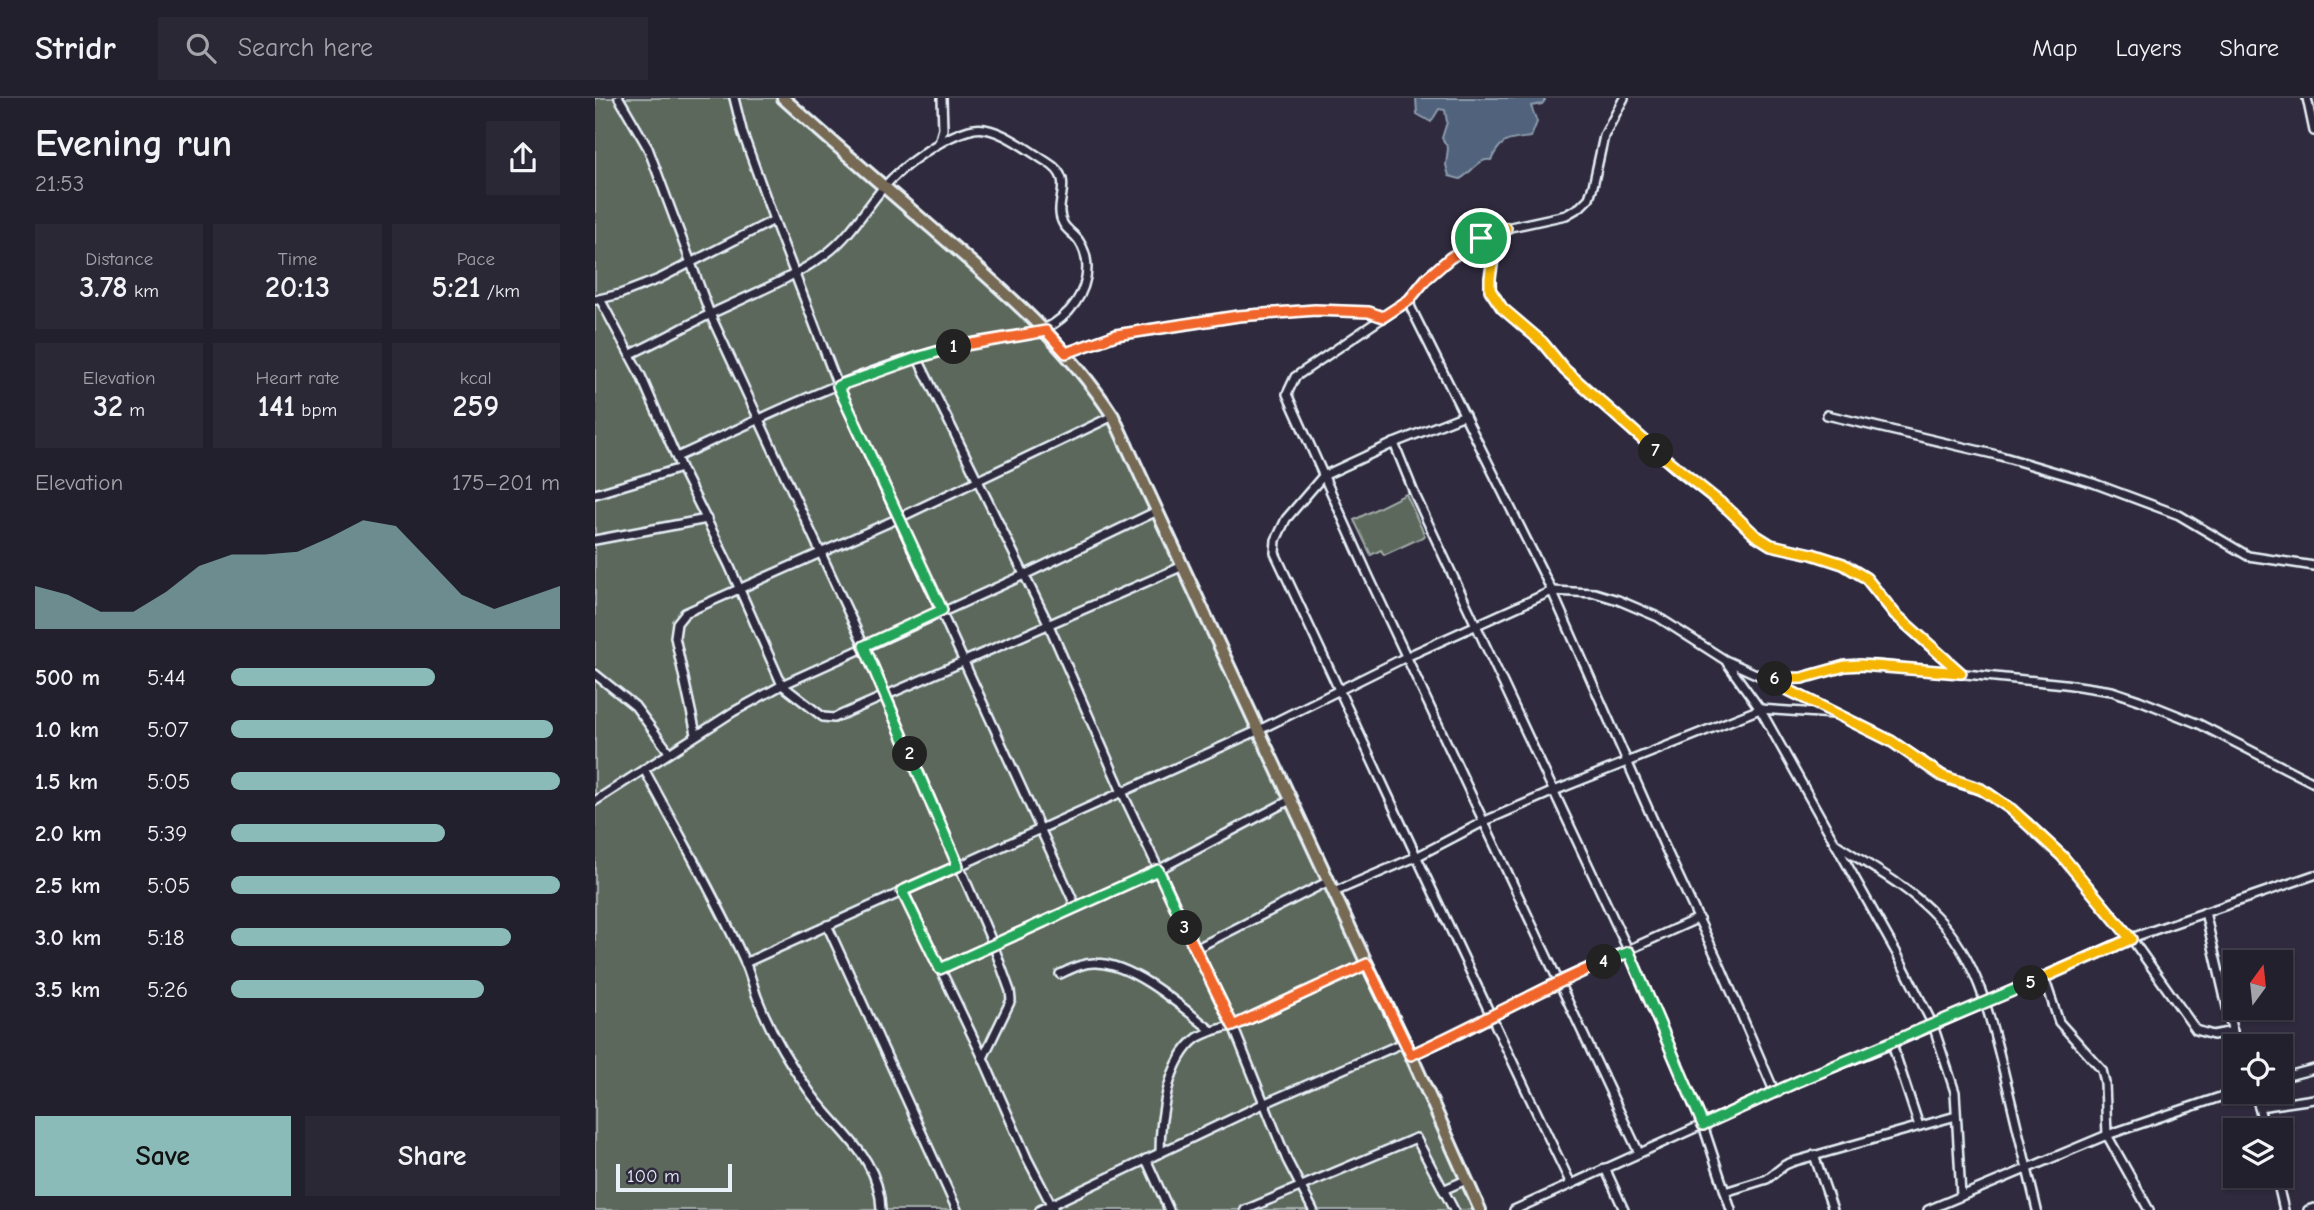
<!DOCTYPE html>
<meta charset="utf-8">
<style>
body{margin:0;font-family:"Comic Neue",sans-serif;background:#2b2836;color:#f1f3f6;height:100vh;display:flex;flex-direction:column;font-size:26px;white-space:nowrap}
*{box-sizing:border-box;margin:0}
p{font-size:23px;color:#a3a3aa}
.icon{flex:none;width:38px;height:38px;fill:none;stroke:currentColor;stroke-width:2;stroke-linecap:round;stroke-linejoin:round}
.map{position:relative;flex:1;overflow:hidden}
.panel{display:flex;flex-direction:column;background:#23202e;width:595px}
.panel>*{flex:none}
.needle{width:46px;rotate:15deg}
.buttons{position:absolute;left:1628px;top:852px;display:grid;gap:14px}
.buttons a{display:grid;place-items:center;width:70px;height:70px;border-radius:0px;background:#23202e;box-shadow:0 2px 5px #0004,0 0 0 2px #403e4a;font-size:35px}
.scale{position:absolute;left:21px;bottom:18px;width:116px;box-sizing:border-box;padding-left:7px;border:4px solid #e8f1f8;border-top:0;font-size:19px;line-height:24px;white-space:nowrap;color:#e8f1f8;-webkit-text-stroke:5px #2f2a3d;paint-order:stroke}
.pin{position:absolute;display:grid;place-items:center;width:60px;height:60px;color:#fff;margin:-30px;border:4px solid #fff;border-radius:50%;box-shadow:0 2px 7px #0007}
.km{position:absolute;width:35px;height:35px;margin:-18px;border-radius:50%;background:#222;color:#fff;font-size:19px;line-height:35px;text-align:center}
.round{display:grid;place-items:center;flex:none;width:74px;height:74px;border-radius:0px;background:#2b2836}
.headline{display:flex;align-items:center;justify-content:space-between;height:119px;padding:0 35px}
h1{font-size:38px;font-weight:800;line-height:52px}
.metrics{display:grid;grid-template-columns:repeat(3,1fr);gap:10px;height:119px;padding:7px 35px}
.metrics div{display:grid;align-content:center;border-radius:0px;background:#2b2836;text-align:center}
.metrics b{font-size:30px;font-weight:800}
.metrics small{font-size:19px;font-weight:400}
.metrics p{font-size:19px}
.chart{height:196px;padding:14px 35px}
.chart p{display:flex;justify-content:space-between}
.chart svg{width:100%;height:126px;margin-top:7px;fill:#8bbbb9;opacity:.7}
.primary-button{display:flex;gap:14px;margin-top:auto;padding:14px 35px}
.primary-button a{flex:1;height:80px;border-radius:0px;background:#8bbbb9;color:#111;font-size:28px;font-weight:800;line-height:80px;text-align:center}
.primary-button a+a{background:#2b2836;color:#f1f3f6}
ul{padding:0 35px;list-style:none;font-size:23px}
li{display:grid;grid-template-columns:112px 84px 1fr;align-items:center;height:52px}
li i{height:18px;border-radius:9px;background:#8bbbb9}
header{display:flex;align-items:center;gap:42px;box-sizing:border-box;height:98px;padding:0 35px;background:#23202e;border-bottom:2px solid #403e4a}
header strong{font-size:33px}
nav{display:flex;gap:38px;margin-inline-start:auto;font-size:24px}
.search{width:490px;height:63px;background:#2b2836;display:flex;align-items:center;gap:18px;box-sizing:border-box;padding:0 24px;border-radius:0px;color:#a3a3aa;font-size:26px}
main{display:flex;flex:1;min-height:0}
.map>svg:first-child{display:block}
</style>
<header>
<strong>Stridr</strong>
<div class="search"><svg class="icon" aria-label="search" viewBox="0 0 24 24"><circle cx="10" cy="10" r="6"/><path d="M15 15l6 6"/></svg>Search here</div>
<nav><a>Map</a><a>Layers</a><a>Share</a></nav>
</header>
<main>
<section class="panel">
<div class="headline"><div><h1>Evening run</h1><p>21:53</p></div><a class="round"><svg class="icon" aria-label="share" viewBox="0 0 24 24"><path d="M12 15V3M7 8l5-5 5 5M5 13v7h14v-7"/></svg></a></div>
<div class="metrics">
<div><p>Distance</p><b>3.78<small> km</small></b></div>
<div><p>Time</p><b>20:13</b></div>
<div><p>Pace</p><b>5:21<small> /km</small></b></div>
</div>
<div class="metrics">
<div><p>Elevation</p><b>32<small> m</small></b></div>
<div><p>Heart rate</p><b>141<small> bpm</small></b></div>
<div><p>kcal</p><b>259</b></div>
</div>
<div class="chart"><p><span>Elevation</span>175–201 m</p>
<svg viewBox="0 0 160 44" preserveAspectRatio="none"><path d="M0 44V29L10 32L20 38L30 38L40 31L50 22L60 18L70 18L80 17L90 12L100 6L110 8L120 20L130 32L140 37L150 33L160 29V44z"/></svg>
</div>
<ul>
<li><b>500 m</b>5:44<i style="width:62%"></i></li>
<li><b>1.0 km</b>5:07<i style="width:98%"></i></li>
<li><b>1.5 km</b>5:05<i style="width:100%"></i></li>
<li><b>2.0 km</b>5:39<i style="width:65%"></i></li>
<li><b>2.5 km</b>5:05<i style="width:100%"></i></li>
<li><b>3.0 km</b>5:18<i style="width:85%"></i></li>
<li><b>3.5 km</b>5:26<i style="width:77%"></i></li>
</ul>
<div class="primary-button"><a>Save</a><a>Share</a></div>
</section>
<div class="map">
<svg width="1719" height="1112" viewBox="0 0 1719 1112">
<rect width="100%" height="100%" fill="#2f2a3d"/>
<filter id="ink" filterUnits="userSpaceOnUse"><feTurbulence type="fractalNoise" baseFrequency=".0143" numOctaves="2"/><feDisplacementMap in="SourceGraphic" scale="14" xChannelSelector="R" yChannelSelector="G"/><feConvolveMatrix kernelMatrix="1 2 1 2 8 2 1 2 1" color-interpolation-filters="sRGB"/></filter>
<g filter="url(#ink)">
<g fill="#5d685c" stroke="#a2acaa" stroke-width="2">
<polygon points="0,0 188,0 395,180 503,295 885,1112 0,1112"/>
<polygon points="811,396 830,438 789,457 786,452 776,457 759,422"/>
</g>
<path fill="#51647c" stroke="#8d9cae" stroke-width="2" d="M821,0H948L950,2L947,6L936,8L942,24L936,39C913,42 907,40 896,62C885,59 876,75 865,81L854,78L851,67L853,50L847,40L852,24L850,12L844,11L836,24L822,16Z"/>
<g fill="none" stroke-linecap="round" stroke-linejoin="round">
<g stroke="#e8f1f8" stroke-width="12">
<g id="minor">
<polyline points="24,0 53,50 115,216 269,548 398,846 415,893 416,902 388,960"/>
<polyline points="139,0 148,36 179,122 243,288 481,809"/>
<polyline points="1029,0 1009,38 998,88 994,100 985,109 971,117 911,130 886,140 855,160 832,180 814,202 700,279 692,296 774,479 1044,1055"/>
<polyline points="1712,0 1719,33"/>
<polyline points="344,45 348,31 347,0"/>
<polyline points="911,130 899,154 895,180 896,192 907,210 947,244 970,272 1084,374 1133,411 1160,437 1176,447 1217,456 1248,466 1271,480 1300,517 1366,575"/>
<polyline points="5,201 46,278 86,370 134,467 187,587 228,619 239,620 588,468"/>
<polyline points="0,202 25,196 64,181 179,122"/>
<polyline points="814,202 816,210 957,493 1069,747 1124,865 1180,995"/>
<polyline points="471,255 521,237 643,218 720,212 773,214 788,219"/>
<path d="M36,256C66,242 94,226 124,212C160,195 198,180 231,156C255,138 269,113 288,90C308,67 349,37 379,31C400,26 434,53 452,64C484,83 455,105 469,127C473,133 480,137 484,143C499,166 491,194 474,213C446,242 419,237 383,244C278,264 178,315 82,359"/>
<polyline points="322,259 453,525 527,694 638,928 692,1062 718,1112"/>
<polyline points="870,317 799,345 820,397 1034,854 1108,1027 1136,1112"/>
<polyline points="1232,317 1402,357 1498,385 1584,417 1653,458 1719,468"/>
<path d="M799,345L728,378L691,421L681,442L680,455C779,665 875,877 976,1086"/>
<polyline points="0,396 86,370"/>
<polyline points="0,442 112,421"/>
<polyline points="1132,565 1165,611 1301,854 1338,927 1360,994 1366,1098"/>
<polyline points="0,576 40,608 74,654"/>
<polyline points="1172,581 1207,580 1250,568 1281,567 1470,586 1517,593 1544,602 1604,626 1719,685"/>
<polyline points="101,636 80,539 82,525 90,515 304,420 518,318"/>
<path d="M49,671C83,734 120,798 150,864C155,875 158,888 162,899C175,933 195,967 217,997C245,1035 285,1060 286,1112"/>
<polyline points="0,703 138,614 187,587 429,477 562,413"/>
<path d="M1241,746C1274,768 1313,788 1341,818C1386,865 1397,927 1412,987C1422,1029 1432,1070 1442,1112"/>
<polyline points="308,793 388,960 432,1060 459,1112"/>
<polyline points="739,794 823,758 890,723 959,693 1165,611 1239,616"/>
<polyline points="1610,814 1641,948"/>
<polyline points="232,827 362,1112"/>
<polyline points="600,851 734,783"/>
<polyline points="150,865 664,632 813,558 957,493 1000,495 1023,502 1063,519 1130,562 1172,581 1296,643 1357,683 1394,695 1433,725 1467,758 1536,840 1601,932 1618,937 1638,933"/>
<polyline points="345,871 563,772 697,701"/>
<path d="M465,876C476,871 489,864 501,865C540,866 588,910 617,933L646,925L772,866"/>
<polyline points="1449,879 1464,924 1507,972 1510,985 1512,1037 1554,1112"/>
<polyline points="1297,946 1324,1028"/>
<polyline points="816,957 866,935 964,883 1104,820"/>
<polyline points="1685,980 1719,971"/>
<polyline points="1660,994 1670,1032"/>
<polyline points="1664,1009 1719,1001"/>
<path d="M565,1055C565,1021 572,962 602,940C607,937 613,935 617,933"/>
<polyline points="1219,1057 1238,1112"/>
<polyline points="551,1061 574,1112"/>
<polyline points="1010,1070 1029,1112"/>
<polyline points="1681,1078 1689,1112"/>
<polyline points="848,1092 871,1082"/>
<polyline points="1130,1094 1172,1081 1190,1067 1197,1064 1361,1018"/>
<polyline points="445,1112 668,1006 810,944"/>
<polyline points="650,1112 821,1040 859,1112"/>
<polyline points="919,1112 1204,983 1297,946 1536,840 1719,777"/>
<polyline points="1333,1112 1512,1037 1640,994"/>
<polyline points="1713,1112 1719,1110"/>
</g>
</g>
<g stroke="#e8f1f8" stroke-width="16">
<path id="primary" d="M188,0C237,44 287,87 337,130C404,188 470,244 518,318L772,866L816,957L885,1112"/>
</g>
<use href="#minor" stroke="#2f2a3d" stroke-width="7"/>
<use href="#primary" stroke="#766a55" stroke-width="10"/>
</g>
</g>
<g fill="none" stroke-linecap="round" stroke-linejoin="round" filter="url(#ink)">
<g stroke="#fff" stroke-width="14">
<polyline id="split-1" points="359,249 451,233 471,255 521,237 643,218 720,212 774,214 788,219 814,202 832,180 855,160 886,140"/>
</g>
<g stroke="#fff" stroke-width="14">
<polyline id="split-2" points="315,656 269,548 347,512 243,288 322,260 359,249"/>
</g>
<g stroke="#fff" stroke-width="14">
<polyline id="split-3" points="315,656 363,768 307,793 345,871 563,772 590,830"/>
</g>
<g stroke="#fff" stroke-width="14">
<path id="split-4" d="M590,830L638,928L772,866L816,957C881,927 944,892 1009,864"/>
</g>
<g stroke="#fff" stroke-width="14">
<polyline id="split-5" points="1009,864 1034,854 1108,1027 1204,983 1436,885"/>
</g>
<g stroke="#fff" stroke-width="14">
<polyline id="split-6" points="1180,581 1171,581 1296,643 1347,678 1386,691 1416,711 1467,758 1536,841 1436,885"/>
</g>
<g stroke="#fff" stroke-width="14">
<polyline id="split-7" points="1061,353 1133,411 1160,437 1176,447 1217,456 1248,466 1271,480 1300,516 1366,575 1265,567 1250,568 1207,580 1180,581"/>
</g>
<g stroke="#fff" stroke-width="14">
<polyline id="split-8" points="886,140 911,130 899,154 895,180 895,192 907,210 947,244 970,272 1061,353"/>
</g>
<use href="#split-1" stroke="#f0652b" stroke-width="9"/>
<use href="#split-2" stroke="#22a559" stroke-width="9"/>
<use href="#split-3" stroke="#22a559" stroke-width="9"/>
<use href="#split-4" stroke="#f0652b" stroke-width="9"/>
<use href="#split-5" stroke="#22a559" stroke-width="9"/>
<use href="#split-6" stroke="#f5b400" stroke-width="9"/>
<use href="#split-7" stroke="#f5b400" stroke-width="9"/>
<use href="#split-8" stroke="#f5b400" stroke-width="9"/>
</g>
</svg>
<div class="buttons">
<a><svg class="needle" viewBox="-14 -14 28 28"><path d="M0-13l5 13h-10z" fill="#e53935"/><path d="M0 13l5-13h-10z" fill="#a3a3aa"/></svg></a>
<a><svg class="icon" aria-label="locate" viewBox="0 0 24 24"><circle cx="12" cy="12" r="6"/><path d="M12 2v4M12 18v4M2 12h4M18 12h4"/></svg></a>
<a><svg class="icon" aria-label="layers" viewBox="0 0 24 24"><path d="M12 4l9 5-9 5-9-5zM3 14l9 5 9-5"/></svg></a>
</div>
<div class="scale">100 m</div>
<div class="pin" style="left:886px;top:140px;background:#1e9e55"><svg class="icon" aria-label="arrive" viewBox="0 0 24 24"><path d="M6 21V4h12l-3 4 3 4H6"/></svg></div>
<b class="km" style="left:359px;top:249px">1</b>
<b class="km" style="left:315px;top:656px">2</b>
<b class="km" style="left:590px;top:830px">3</b>
<b class="km" style="left:1009px;top:864px">4</b>
<b class="km" style="left:1436px;top:885px">5</b>
<b class="km" style="left:1180px;top:581px">6</b>
<b class="km" style="left:1061px;top:353px">7</b>
</div>
</main>
